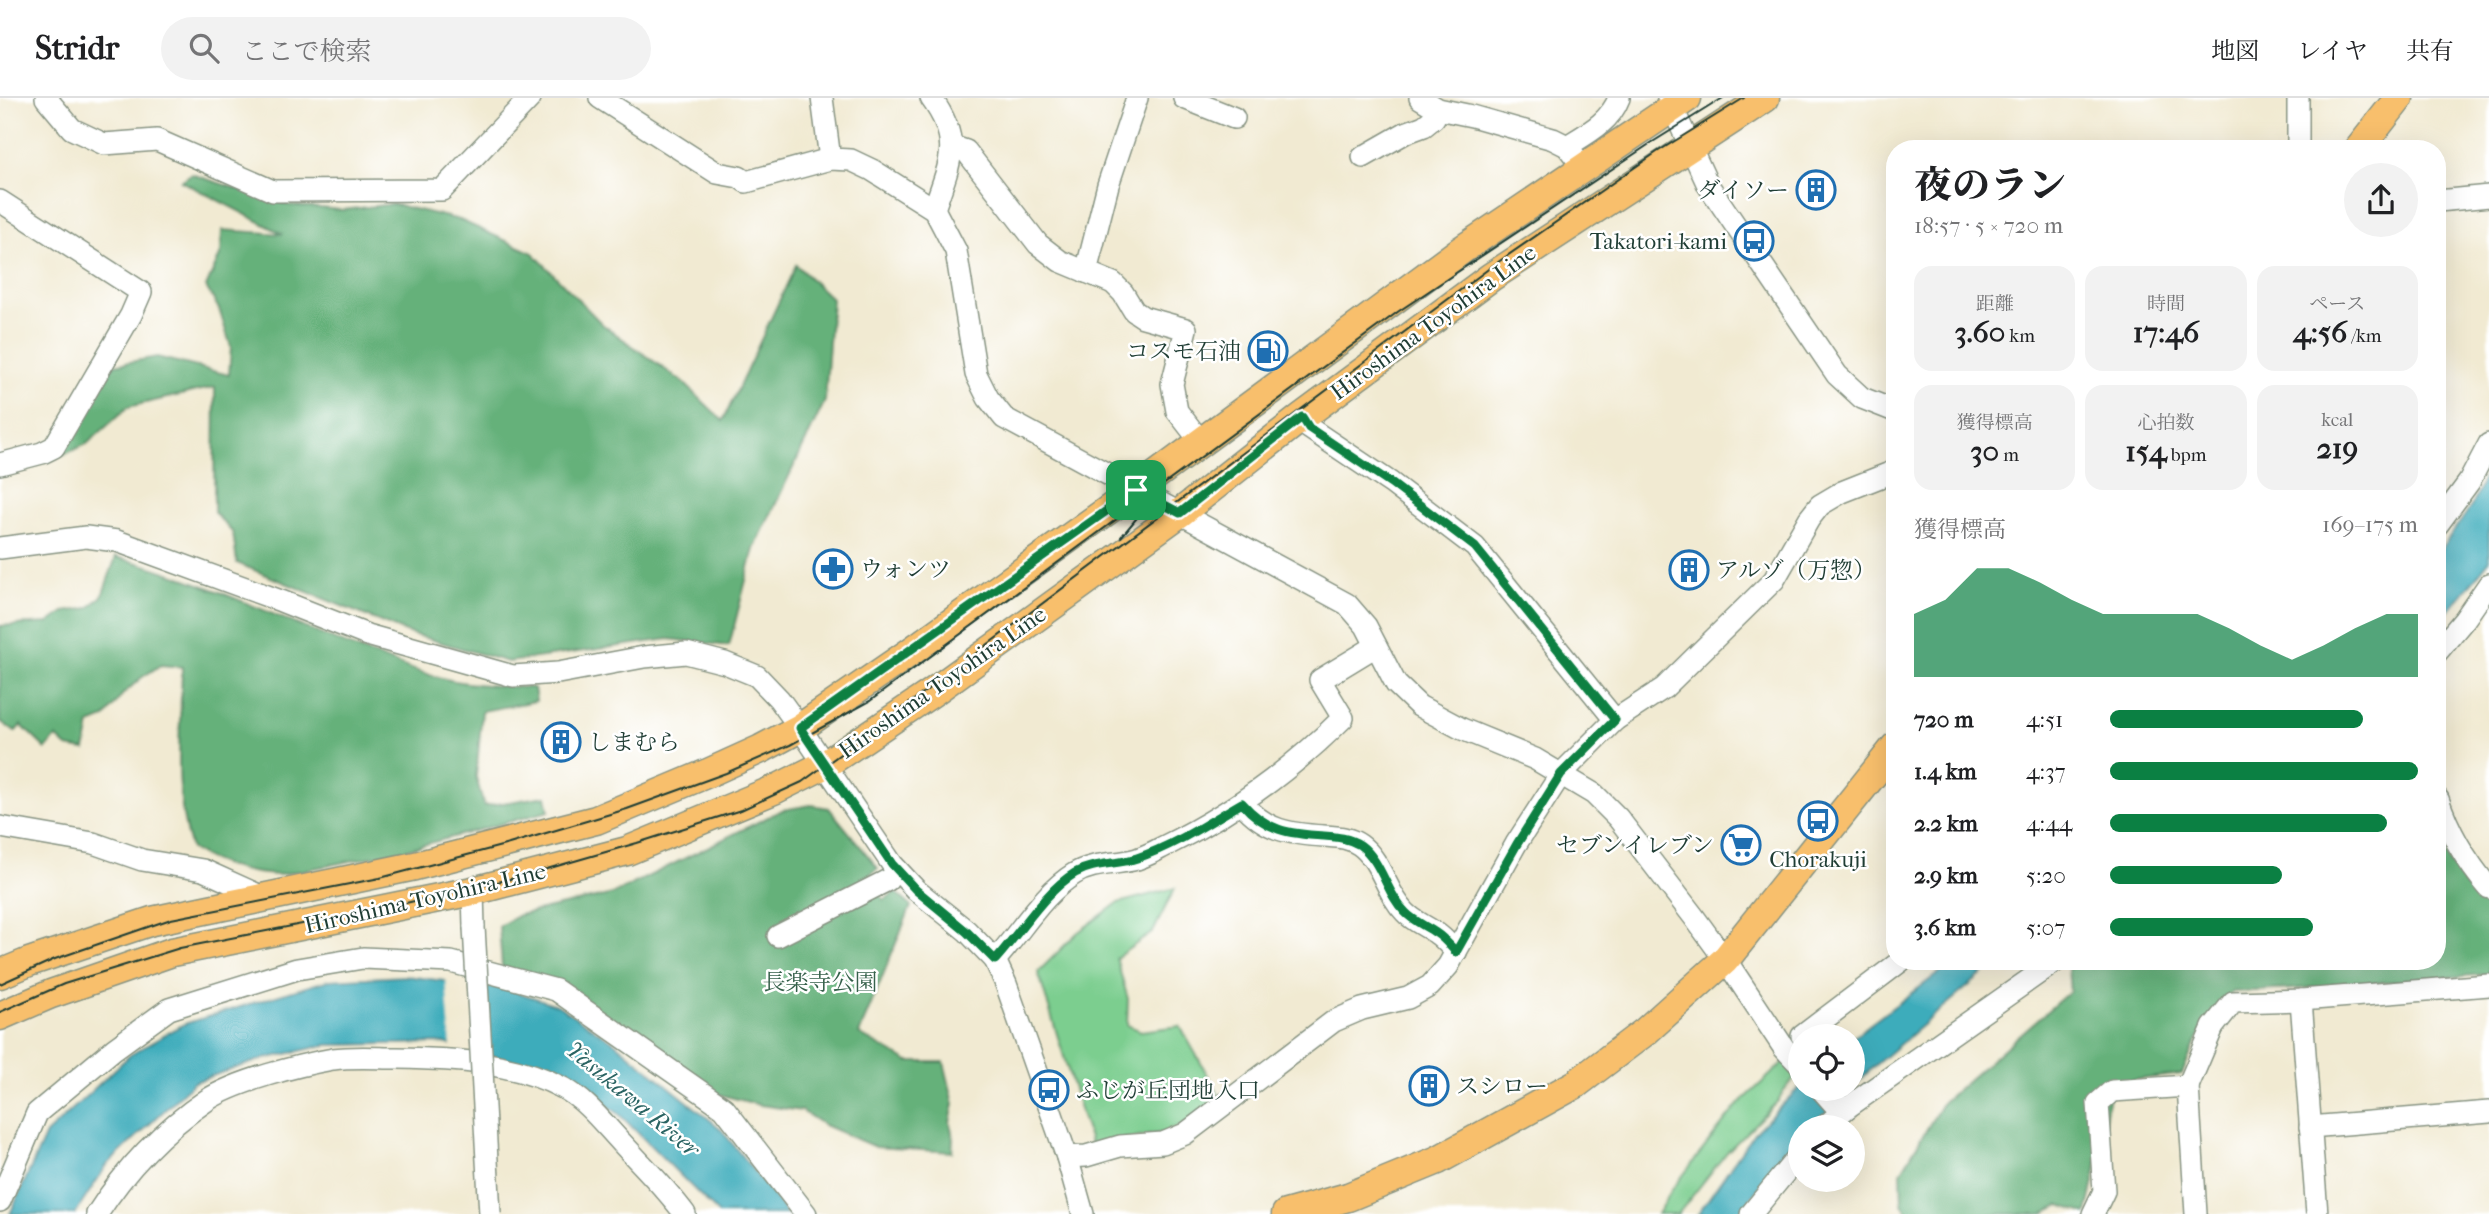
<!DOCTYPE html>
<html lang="ja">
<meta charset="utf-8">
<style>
body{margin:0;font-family:"IM FELL French Canon","Noto Serif JP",serif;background:#f2f2f2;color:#202124;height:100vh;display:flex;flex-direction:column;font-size:26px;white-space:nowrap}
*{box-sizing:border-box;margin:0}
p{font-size:23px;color:#757577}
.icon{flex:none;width:38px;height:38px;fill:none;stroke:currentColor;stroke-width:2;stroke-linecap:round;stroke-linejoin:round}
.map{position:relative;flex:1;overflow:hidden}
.sheet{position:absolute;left:1886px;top:42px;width:560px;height:830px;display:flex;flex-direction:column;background:#fff;border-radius:28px;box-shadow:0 7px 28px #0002}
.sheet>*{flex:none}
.controls{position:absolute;left:1788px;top:926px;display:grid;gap:14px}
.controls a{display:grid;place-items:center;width:77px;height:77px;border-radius:50%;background:#fff;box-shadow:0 7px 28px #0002;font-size:35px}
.pin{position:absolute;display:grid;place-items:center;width:60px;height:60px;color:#fff;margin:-30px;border-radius:14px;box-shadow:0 4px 10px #0006}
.round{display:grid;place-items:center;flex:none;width:74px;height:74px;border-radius:37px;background:#f2f2f2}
.overview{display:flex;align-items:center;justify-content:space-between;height:119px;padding:0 28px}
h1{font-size:38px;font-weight:800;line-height:52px}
.stats{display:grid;grid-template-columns:repeat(3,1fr);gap:10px;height:119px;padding:7px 28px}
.stats div{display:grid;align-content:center;border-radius:18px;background:#f2f2f2;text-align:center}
.stats b{font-size:30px;font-weight:800}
.stats small{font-size:19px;font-weight:400}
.stats p{font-size:19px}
.chart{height:196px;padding:14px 28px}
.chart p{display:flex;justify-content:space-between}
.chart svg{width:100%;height:126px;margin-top:7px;fill:#0b8043;opacity:.7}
ul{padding:0 28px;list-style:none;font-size:23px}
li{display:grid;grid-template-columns:112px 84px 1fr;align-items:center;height:52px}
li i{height:18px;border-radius:9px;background:#0b8043}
header{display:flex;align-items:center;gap:42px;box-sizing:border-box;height:98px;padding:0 35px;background:#fff;border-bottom:2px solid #e0e0e0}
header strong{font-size:33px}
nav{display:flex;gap:38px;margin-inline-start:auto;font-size:24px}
.search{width:490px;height:63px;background:#f2f2f2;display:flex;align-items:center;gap:18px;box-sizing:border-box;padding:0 24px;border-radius:38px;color:#757577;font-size:26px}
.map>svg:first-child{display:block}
</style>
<header>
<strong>Stridr</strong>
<div class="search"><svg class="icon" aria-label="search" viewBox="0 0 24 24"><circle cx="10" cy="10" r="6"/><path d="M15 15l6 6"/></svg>ここで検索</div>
<nav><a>地図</a><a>レイヤ</a><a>共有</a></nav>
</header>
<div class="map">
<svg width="2489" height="1116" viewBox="0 0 2489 1116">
<rect width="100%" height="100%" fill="#fff"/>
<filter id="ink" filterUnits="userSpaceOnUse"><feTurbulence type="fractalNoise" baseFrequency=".0143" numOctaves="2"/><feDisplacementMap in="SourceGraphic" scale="14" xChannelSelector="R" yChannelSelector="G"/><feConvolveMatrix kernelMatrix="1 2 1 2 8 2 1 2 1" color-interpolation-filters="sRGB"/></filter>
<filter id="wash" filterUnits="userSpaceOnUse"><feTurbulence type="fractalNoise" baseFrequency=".00686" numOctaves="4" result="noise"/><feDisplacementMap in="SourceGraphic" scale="28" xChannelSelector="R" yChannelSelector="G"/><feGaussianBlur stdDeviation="1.57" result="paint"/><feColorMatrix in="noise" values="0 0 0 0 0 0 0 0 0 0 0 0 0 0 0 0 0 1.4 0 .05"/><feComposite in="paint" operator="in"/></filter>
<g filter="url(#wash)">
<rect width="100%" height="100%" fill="#f1ead2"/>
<g fill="#7cce8f" stroke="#4e8662" stroke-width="2">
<polygon points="1175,790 1153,834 1116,860 1128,901 1127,927 1141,933 1180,928 1219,997 1187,1025 1163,1035 1091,1047 1038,874 1077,835 1118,805"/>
<polygon points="1786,962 1799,976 1783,993 1778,1003 1728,1053 1678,1116 1657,1116 1671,1093 1735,1010"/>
</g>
<g fill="#65b17a" stroke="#427757" stroke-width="2">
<polygon points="191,76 288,107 342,112 393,106 460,122 533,155 602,226 684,285 723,323 796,167 832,201 825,303 754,451 729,548 669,541 508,564 405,534 237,465 233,435 214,414 215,289 128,309 87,346 52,362 114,267 157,259 229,277 231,249 219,211 206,189 221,155 222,132 283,136 181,83"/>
<path d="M116,459C207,482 290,527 379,559C403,568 428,578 455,583C480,588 508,588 534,590L536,603L482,613L476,679L484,708L546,698L549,713L397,754L279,777C246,776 219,768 191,751C172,693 181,629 182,569L161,567L141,580L123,596L105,620L90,626L85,652L67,649L56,639L46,651L21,627L15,634L0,623V528L48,525L64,514L89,510L102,498Z"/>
<polygon points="811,707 829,710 878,770 866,780 884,802 895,794 911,808 859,936 909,964 944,964 954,1006 950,1024 953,1040 952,1054 875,1049 824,1027 802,1013 760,1007 718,996 502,869 499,828 519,817 613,796 782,712"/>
<path d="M2438,744L2465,789L2489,796V876L2295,891L2232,894C2208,918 2195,944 2182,976L2111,985L2096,1074L2087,1116L2060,1107L2042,1116H1909L1902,1106L1901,1074L1943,1004L2070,893L2068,871L2080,863H2438Z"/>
</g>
<g fill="#3eacbb" stroke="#2e7478" stroke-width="2">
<polygon points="2489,369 2489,463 2438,527 2438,456 2472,407"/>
<polygon points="1955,863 1998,863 1874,968 1853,989 1853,939"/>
<polygon points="406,878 507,891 557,907 614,944 720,1030 787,1116 719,1116 619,1016 566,977 444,945 326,947 260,962 194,984 107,1067 75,1116 10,1116 46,1036 130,957 184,926 329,882"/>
<polygon points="1801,988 1801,990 1851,991 1813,1029 1801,1029 1801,1042 1774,1069 1739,1116 1698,1116 1754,1035"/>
</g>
<polygon fill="#f1ead2" points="446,880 485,885 491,961 451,950"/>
</g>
<g filter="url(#ink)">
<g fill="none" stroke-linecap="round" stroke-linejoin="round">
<g stroke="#889483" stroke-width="24">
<g id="minor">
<polyline points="46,0 72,31 104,46 157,42 273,93 442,92 530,0"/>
<polyline points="600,0 717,75 739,79 746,84 830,61 851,62 872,72 934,111 956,153 976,276 988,300 1004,320 1347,506 1366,528 1396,586 1419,608 1462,631 1535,661 1594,696 1618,720 1694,819 1731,870 1784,950 1801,968"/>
<polyline points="822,0 830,61"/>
<path d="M931,0C963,44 950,64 934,111"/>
<polyline points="1184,0 1234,20"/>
<polyline points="1420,0 1438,11 1472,18 1553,41 1567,48 1583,69"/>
<polyline points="1668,0 1708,87 1837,277 1862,300 1895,313"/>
<polyline points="951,48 966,53 1038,146 1060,163 1113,185 1123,195 1134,213 1143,219 1186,231 1172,286 1177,313 1201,344"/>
<path d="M1567,48C1588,35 1610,24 1619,0"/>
<polyline points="2298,51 2298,0"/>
<polyline points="1363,59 1405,35 1424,28 1434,20 1438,11"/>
<polyline points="0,103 141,194 131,217 54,349 42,355 0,366"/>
<polyline points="2438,103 2489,98"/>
<polyline points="1086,174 1108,87 1137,0"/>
<polyline points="1302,319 1309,330 1391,385 1475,449 1615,622"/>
<polyline points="2438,426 2469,384 2489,346"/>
<polyline points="0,450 86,439 117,443 281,503 367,537 513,578 558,575 644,559 686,555 725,565 757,578 779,601 800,630 892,766 916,792 967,833 995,862 1006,886 1067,1059 1083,1116"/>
<polyline points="2438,553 2464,522 2489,486"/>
<path d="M2438,701C2449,735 2466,763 2489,790"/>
<path d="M1242,705C1266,733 1289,736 1324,738C1337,739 1349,739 1360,747C1382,763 1386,795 1405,814C1413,823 1426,828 1436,835C1444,840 1450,848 1456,854"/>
<polyline points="0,729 93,745 142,762 203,772 265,800"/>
<polyline points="473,793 474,829"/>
<polyline points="778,838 888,782"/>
<path d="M995,862C1021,834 1042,796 1074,776C1093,764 1116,767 1137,761C1145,758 1154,754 1161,750C1229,717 1290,673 1343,620L1320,582L1376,548"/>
<polyline points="2301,902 2317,1116"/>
<polyline points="1802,938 1901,863"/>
<polyline points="2188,988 2196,1116"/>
<polyline points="1820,990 1835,1007 1848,1009"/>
<polyline points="1824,1029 1848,1009 2056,863"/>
<polyline points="2310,1029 2489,1014"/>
<polyline points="1067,1059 1086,1058 1120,1048 1163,1045 1185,1036 1334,923 1362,911 1408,900 1430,888 1448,868 1516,746 1561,676 1615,622 1664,590 1774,482 1809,421 1820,407 1842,394 1895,373"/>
<polyline points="0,1103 37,1015 114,951 169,911 297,871 363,860 451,864 556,892 724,1010 806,1116"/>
<path d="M97,1116C125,1072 163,1032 207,1002C236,983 299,967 333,961C354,958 377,960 397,960C453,961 513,963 563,990C586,1002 604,1026 621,1044C643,1068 666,1090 685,1116"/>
<polyline points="1751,1116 1801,1055"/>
<polyline points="2093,1116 2104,1093 2098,1005 2112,993 2188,988 2213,929 2233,904 2301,902 2489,887"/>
</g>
</g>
<g stroke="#889483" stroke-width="31">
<g id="major">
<polyline points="2359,51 2399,0"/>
<polyline points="0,876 29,864 152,823 415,768 596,722 708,675 761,651 800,630 909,555 1136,392 1463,151 1687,0"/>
<polyline points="0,918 51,896 172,854 473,793 627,753 776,691 826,666 933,594 1180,415 1302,319 1491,179 1765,0"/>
<polyline points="1286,1116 1348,1099 1438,1062 1576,986 1646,933 1725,862 1895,649"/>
</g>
</g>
<use href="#minor" stroke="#fff" stroke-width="21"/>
<use href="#major" stroke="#f8bf6c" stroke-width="28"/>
<g stroke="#1f3d34" stroke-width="2">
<polyline points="1121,439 1155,398"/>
<polyline points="0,886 55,861 171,821 380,780 509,746 627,711 726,675 790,647 870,603 1399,213 1651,45 1723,0"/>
<polyline points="0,914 64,886 180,850 384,810 519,779 637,745 741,712 802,684 887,622 1491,169 1657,54 1744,0"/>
</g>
<g stroke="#889483" stroke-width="24" stroke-linecap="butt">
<polyline id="minor-bridge" points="474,829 490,1116"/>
</g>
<use href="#minor-bridge" stroke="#fff" stroke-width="21"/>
</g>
</g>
<g fill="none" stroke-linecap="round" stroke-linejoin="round" filter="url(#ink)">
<g stroke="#fff" stroke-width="14">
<path id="route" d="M1302,319L1309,330L1391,385L1475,449L1615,622L1561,676L1517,746L1456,854C1450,848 1444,840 1436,835C1426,828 1413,823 1405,814C1386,795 1382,763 1360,747C1349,740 1337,739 1324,738C1289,736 1266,733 1242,705C1209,724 1174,748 1137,760C1117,767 1094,764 1075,775C1045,793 1019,836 995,862L967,834L916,792L892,766L800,630L1136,392L1180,415Z"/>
</g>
<use href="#route" stroke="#0b8043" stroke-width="9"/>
</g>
<defs>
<g id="building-ring" transform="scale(2.0125)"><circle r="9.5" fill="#fff" stroke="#1f6fb2" stroke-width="1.5"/><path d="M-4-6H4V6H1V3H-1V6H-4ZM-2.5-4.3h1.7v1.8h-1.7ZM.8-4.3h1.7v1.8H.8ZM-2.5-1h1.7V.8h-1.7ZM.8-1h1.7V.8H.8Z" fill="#1f6fb2"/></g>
<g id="bus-ring" transform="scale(2.0125)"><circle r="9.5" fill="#fff" stroke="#1f6fb2" stroke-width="1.5"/><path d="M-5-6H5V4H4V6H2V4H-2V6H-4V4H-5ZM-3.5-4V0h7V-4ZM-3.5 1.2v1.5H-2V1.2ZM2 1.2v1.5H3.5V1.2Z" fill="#1f6fb2"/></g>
<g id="fuel-ring" transform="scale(2.0125)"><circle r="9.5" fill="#fff" stroke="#1f6fb2" stroke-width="1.5"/><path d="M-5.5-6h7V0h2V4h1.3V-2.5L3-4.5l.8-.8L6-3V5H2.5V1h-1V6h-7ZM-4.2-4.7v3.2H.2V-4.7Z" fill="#1f6fb2"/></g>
<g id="pharmacy-ring" transform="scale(2.0125)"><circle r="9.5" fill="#fff" stroke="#1f6fb2" stroke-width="1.5"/><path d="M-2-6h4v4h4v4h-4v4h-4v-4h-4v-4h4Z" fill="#1f6fb2"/></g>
<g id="supermarket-ring" transform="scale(2.0125)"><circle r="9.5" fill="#fff" stroke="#1f6fb2" stroke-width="1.5"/><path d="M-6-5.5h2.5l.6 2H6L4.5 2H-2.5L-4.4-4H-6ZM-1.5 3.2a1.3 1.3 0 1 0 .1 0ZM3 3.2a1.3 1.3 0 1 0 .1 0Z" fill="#1f6fb2"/></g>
</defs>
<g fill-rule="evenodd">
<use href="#building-ring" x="1816" y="92"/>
<use href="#bus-ring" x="1754" y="143"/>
<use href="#fuel-ring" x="1268" y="253"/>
<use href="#pharmacy-ring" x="833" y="471"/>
<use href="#building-ring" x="1689" y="472"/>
<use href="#building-ring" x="561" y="644"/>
<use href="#bus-ring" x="1818" y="723"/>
<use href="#supermarket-ring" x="1741" y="747"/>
<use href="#building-ring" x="1429" y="988"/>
<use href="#bus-ring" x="1049" y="992"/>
</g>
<g text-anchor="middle" stroke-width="5" stroke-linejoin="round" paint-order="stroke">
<g font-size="23" fill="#1f3d34" stroke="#fff" text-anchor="start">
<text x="1789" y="100" text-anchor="end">ダイソー</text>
<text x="1727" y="151" text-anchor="end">Takatori-kami</text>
<text x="1241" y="261" text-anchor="end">コスモ石油</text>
<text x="860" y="479">ウォンツ</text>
<text x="1716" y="480">アルゾ（万惣）</text>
<text x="588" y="652">しまむら</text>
<text x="1714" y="755" text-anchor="end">セブンイレブン</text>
<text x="1818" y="769" text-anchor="middle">Chorakuji</text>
<text x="1456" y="996">スシロー</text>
<text x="1076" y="1000">ふじが丘団地入口</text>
</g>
<g font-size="23" fill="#1f3d34" stroke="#fff">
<text transform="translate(1433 224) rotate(-36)" y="8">Hiroshima Toyohira Line</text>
<text transform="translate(942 584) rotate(-35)" y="8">Hiroshima Toyohira Line</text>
<text transform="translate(425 800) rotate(-13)" y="8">Hiroshima Toyohira Line</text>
</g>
<g font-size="23" fill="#36614b" stroke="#fff">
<text x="820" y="892">長楽寺公園</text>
</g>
<g font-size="24" font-style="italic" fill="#2a6463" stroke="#fff">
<text transform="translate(633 1001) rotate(40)" y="8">Yasukawa River</text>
</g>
</g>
</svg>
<div class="controls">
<a><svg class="icon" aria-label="locate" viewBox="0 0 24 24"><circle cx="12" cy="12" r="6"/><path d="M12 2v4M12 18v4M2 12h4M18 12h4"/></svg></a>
<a><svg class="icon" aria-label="layers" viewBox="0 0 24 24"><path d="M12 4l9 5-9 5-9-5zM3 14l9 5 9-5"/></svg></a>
</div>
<div class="pin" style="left:1136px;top:392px;background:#1e9e55"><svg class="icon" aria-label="arrive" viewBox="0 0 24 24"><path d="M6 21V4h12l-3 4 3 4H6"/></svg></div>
<section class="sheet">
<div class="overview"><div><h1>夜のラン</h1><p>18:57 · 5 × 720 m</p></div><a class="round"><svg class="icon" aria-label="share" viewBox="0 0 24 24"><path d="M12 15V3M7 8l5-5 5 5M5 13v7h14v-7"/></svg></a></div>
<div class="stats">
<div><p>距離</p><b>3.60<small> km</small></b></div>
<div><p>時間</p><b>17:46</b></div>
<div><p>ペース</p><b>4:56<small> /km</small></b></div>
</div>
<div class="stats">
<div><p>獲得標高</p><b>30<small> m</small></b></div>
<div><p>心拍数</p><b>154<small> bpm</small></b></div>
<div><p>kcal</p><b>219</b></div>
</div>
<div class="chart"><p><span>獲得標高</span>169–175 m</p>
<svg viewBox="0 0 160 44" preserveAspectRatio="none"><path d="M0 44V22L10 17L20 6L30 6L40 11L50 17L60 22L70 22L80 22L90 22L100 27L110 33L120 38L130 33L140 27L150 22L160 22V44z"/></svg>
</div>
<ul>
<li><b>720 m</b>4:51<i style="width:82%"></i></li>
<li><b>1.4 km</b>4:37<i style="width:100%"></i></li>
<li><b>2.2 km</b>4:44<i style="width:90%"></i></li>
<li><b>2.9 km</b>5:20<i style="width:56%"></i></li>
<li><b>3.6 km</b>5:07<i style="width:66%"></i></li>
</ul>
</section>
</div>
